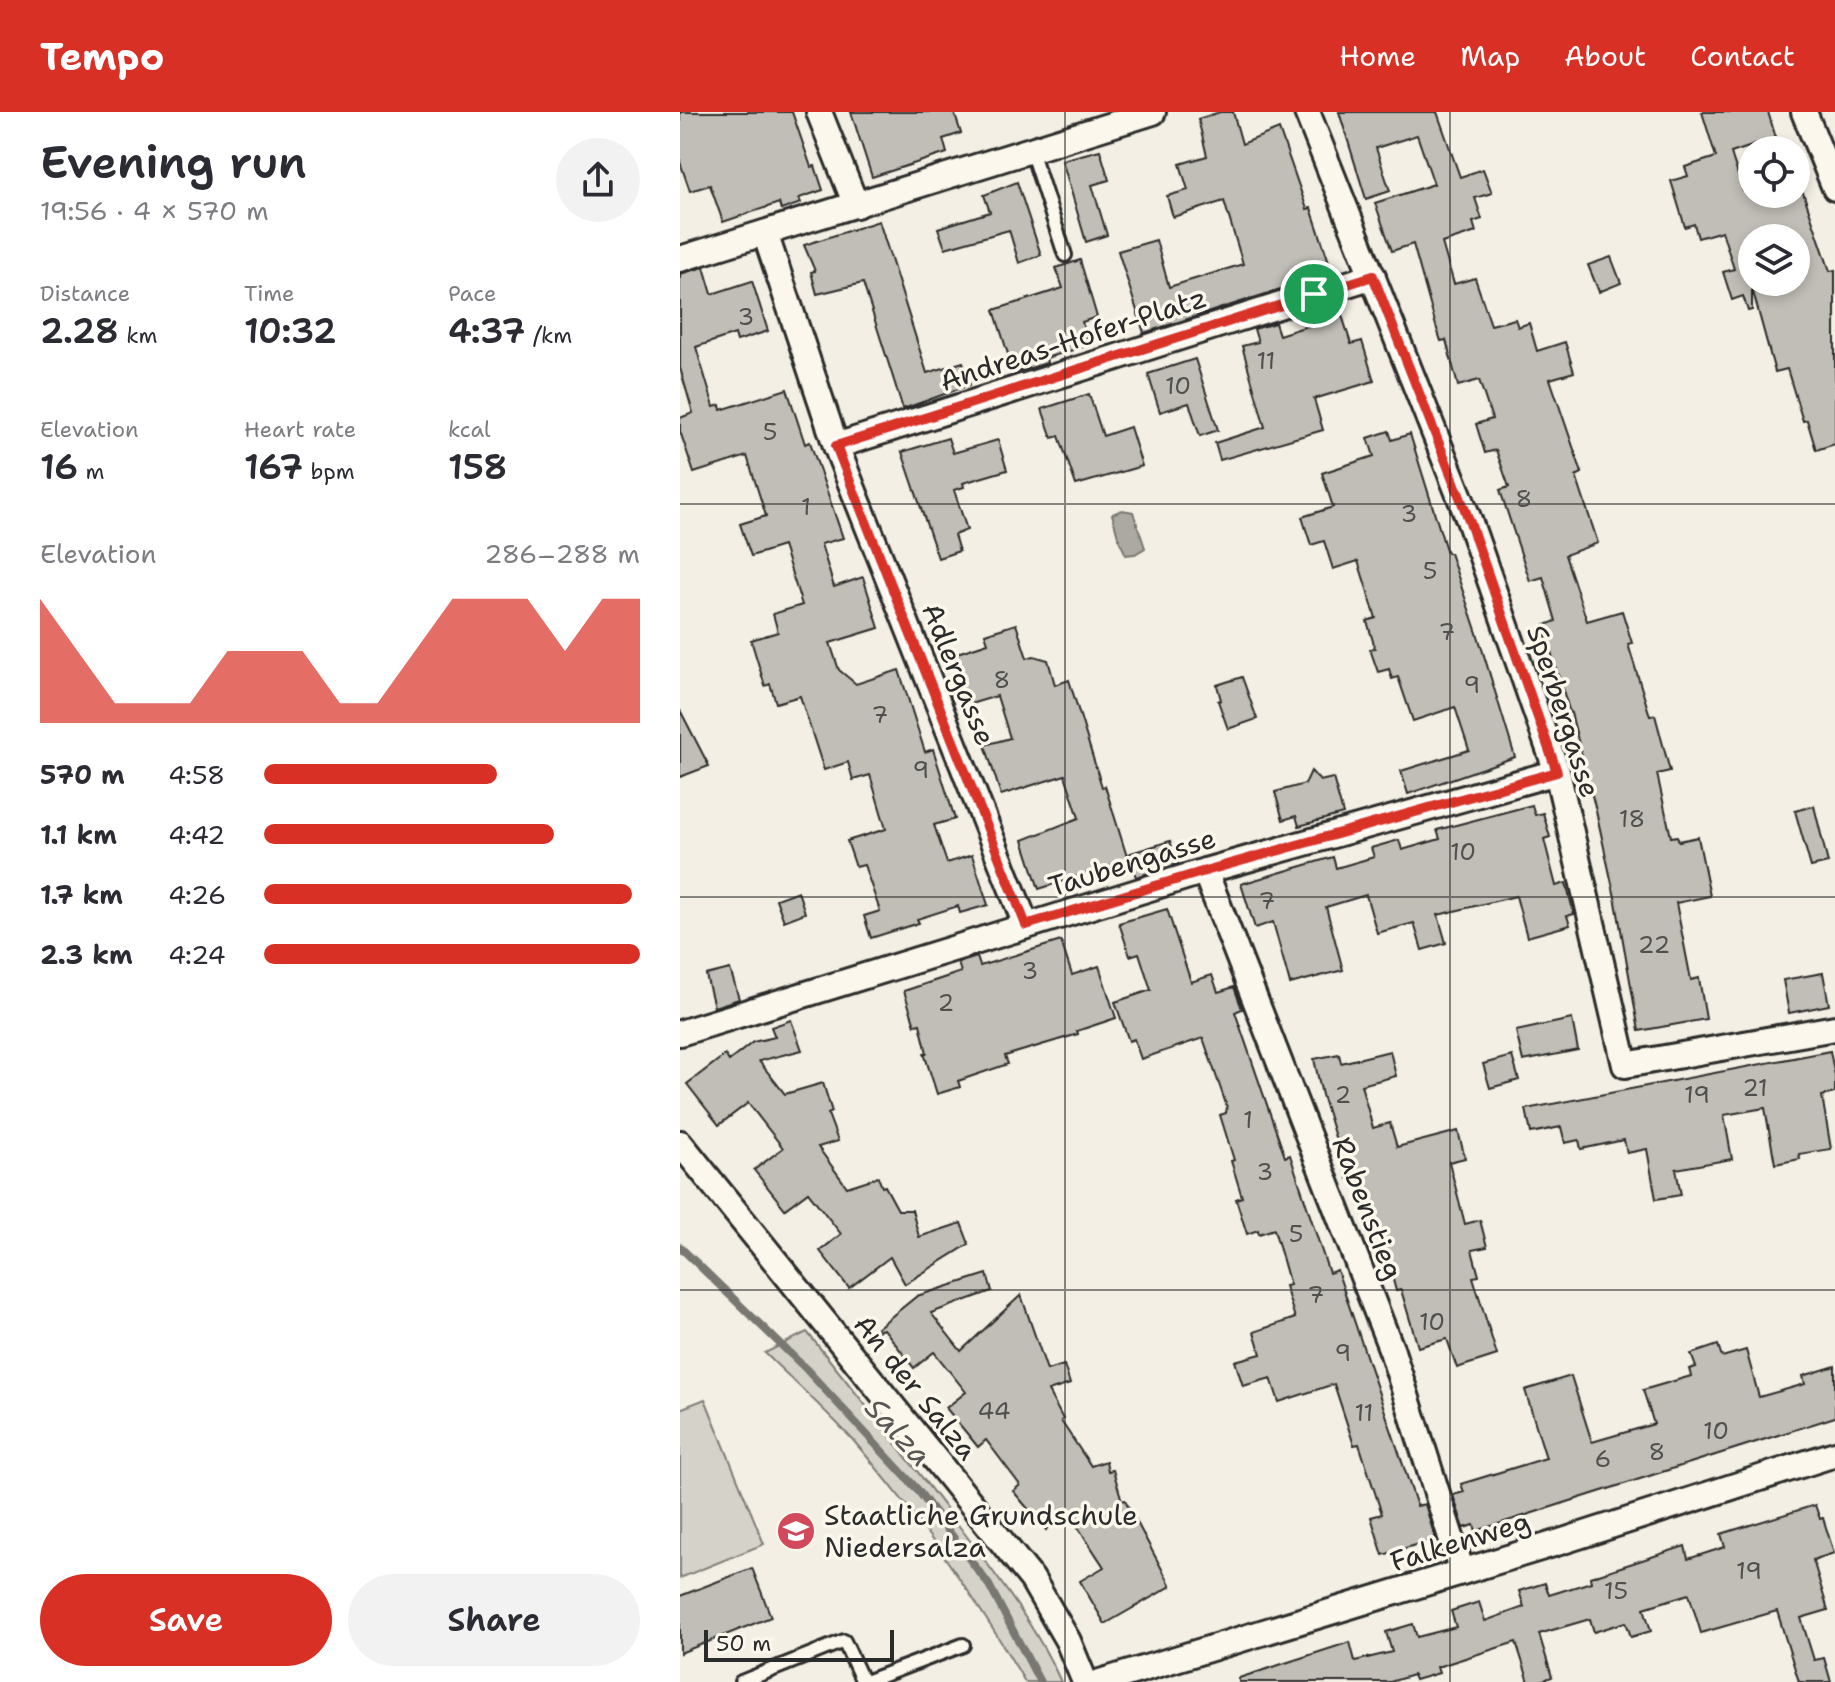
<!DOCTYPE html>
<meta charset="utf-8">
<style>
body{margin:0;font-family:"Shantell Sans",sans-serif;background:#f2f2f3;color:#2b2b33;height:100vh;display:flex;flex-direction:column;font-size:30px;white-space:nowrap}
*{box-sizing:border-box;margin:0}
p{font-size:26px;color:#7c7c81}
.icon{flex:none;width:44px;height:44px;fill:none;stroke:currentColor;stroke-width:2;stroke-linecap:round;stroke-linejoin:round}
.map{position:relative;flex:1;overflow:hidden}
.sheet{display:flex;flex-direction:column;background:#fff;width:680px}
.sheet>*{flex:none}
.buttons{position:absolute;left:1058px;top:24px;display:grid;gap:16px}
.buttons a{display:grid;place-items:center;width:72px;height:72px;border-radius:50%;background:#fff;box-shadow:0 4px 12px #0003;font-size:40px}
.scale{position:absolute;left:24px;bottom:20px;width:190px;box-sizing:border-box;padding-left:8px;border:4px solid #2b2b2b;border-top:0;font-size:22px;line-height:28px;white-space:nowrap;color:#2b2b2b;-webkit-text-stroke:6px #fbf7ec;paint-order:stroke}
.pin{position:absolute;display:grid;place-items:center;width:68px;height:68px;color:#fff;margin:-34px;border:4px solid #fff;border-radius:50%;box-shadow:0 2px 8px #0007}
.round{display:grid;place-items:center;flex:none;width:84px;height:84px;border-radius:42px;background:#f2f2f3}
.summary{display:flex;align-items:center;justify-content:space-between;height:136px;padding:0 40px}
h1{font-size:44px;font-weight:600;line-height:60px}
.figures{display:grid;grid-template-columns:repeat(3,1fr);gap:12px;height:136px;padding:8px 40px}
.figures div{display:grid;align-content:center}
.figures b{font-size:34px;font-weight:600}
.figures small{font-size:22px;font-weight:400}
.figures p{font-size:22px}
.chart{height:224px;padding:16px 40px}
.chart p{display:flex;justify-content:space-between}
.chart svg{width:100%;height:144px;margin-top:8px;fill:#d93025;opacity:.7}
.primary-button{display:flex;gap:16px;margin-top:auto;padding:16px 40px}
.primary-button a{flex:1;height:92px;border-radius:48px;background:#d93025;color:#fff;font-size:32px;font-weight:600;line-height:92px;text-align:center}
.primary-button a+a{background:#f2f2f3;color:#2b2b33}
ul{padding:0 40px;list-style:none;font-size:26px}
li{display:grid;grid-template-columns:128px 96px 1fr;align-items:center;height:60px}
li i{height:20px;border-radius:10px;background:#d93025}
header{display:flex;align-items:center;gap:48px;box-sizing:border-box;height:112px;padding:0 40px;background:#d93025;color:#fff}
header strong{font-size:38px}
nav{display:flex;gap:44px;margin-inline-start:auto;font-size:28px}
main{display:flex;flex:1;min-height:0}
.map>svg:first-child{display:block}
</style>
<header>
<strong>Tempo</strong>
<nav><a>Home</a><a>Map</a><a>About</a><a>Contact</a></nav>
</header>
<main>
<section class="sheet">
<div class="summary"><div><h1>Evening run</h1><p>19:56 · 4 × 570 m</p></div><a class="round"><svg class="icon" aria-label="share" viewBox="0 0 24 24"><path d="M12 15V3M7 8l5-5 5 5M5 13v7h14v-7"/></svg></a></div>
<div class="figures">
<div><p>Distance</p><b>2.28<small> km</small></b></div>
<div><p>Time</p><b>10:32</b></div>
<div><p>Pace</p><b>4:37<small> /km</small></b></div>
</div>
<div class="figures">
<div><p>Elevation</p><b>16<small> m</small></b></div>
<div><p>Heart rate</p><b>167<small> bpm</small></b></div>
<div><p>kcal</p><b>158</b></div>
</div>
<div class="chart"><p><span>Elevation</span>286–288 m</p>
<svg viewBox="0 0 160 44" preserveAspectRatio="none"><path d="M0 44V6L10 22L20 38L30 38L40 38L50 22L60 22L70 22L80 38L90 38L100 22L110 6L120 6L130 6L140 22L150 6L160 6V44z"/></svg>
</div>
<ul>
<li><b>570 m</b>4:58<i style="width:62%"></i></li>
<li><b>1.1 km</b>4:42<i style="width:77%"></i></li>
<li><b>1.7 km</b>4:26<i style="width:98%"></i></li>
<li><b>2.3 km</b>4:24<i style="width:100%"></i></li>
</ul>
<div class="primary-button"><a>Save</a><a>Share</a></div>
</section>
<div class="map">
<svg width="1155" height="1570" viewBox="0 0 1155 1570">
<rect width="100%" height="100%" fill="#f3efe4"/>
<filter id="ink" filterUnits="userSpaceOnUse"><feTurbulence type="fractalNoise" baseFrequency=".0125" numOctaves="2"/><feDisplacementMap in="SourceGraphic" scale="16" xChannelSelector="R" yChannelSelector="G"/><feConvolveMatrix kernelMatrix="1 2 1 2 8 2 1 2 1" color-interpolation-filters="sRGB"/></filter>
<g filter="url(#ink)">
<g fill="#d5d2c9" stroke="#807e7a" stroke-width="2">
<path d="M127,1220C181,1287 234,1354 285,1422C320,1469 357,1516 381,1570H345C295,1484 237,1402 172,1327C145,1297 114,1270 85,1241Z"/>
<polygon points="25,1287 84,1432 0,1466 0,1297"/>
</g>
<polygon fill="#aca9a2" stroke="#787772" stroke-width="2" points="442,398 453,400 465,436 455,442 446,443 439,428 432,402"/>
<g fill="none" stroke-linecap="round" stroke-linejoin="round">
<polyline stroke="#787772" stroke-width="8" points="0,1135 126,1257 237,1377 309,1473 360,1570"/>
</g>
<g fill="#c0beb6" stroke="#2b2b2b" stroke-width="2" fill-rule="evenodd">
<polygon points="0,0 112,0 131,55 135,54 143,78 119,86 121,91 101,98 99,91 43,110 30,73 10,79 0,50"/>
<polygon points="171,0 274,0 281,21 263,27 267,41 192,65"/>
<polygon points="540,0 553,0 562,32 599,17 627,97 631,96 650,153 605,169 607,175 464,221 438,139 476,128 489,175 563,152 544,89 493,105 487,84 508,78 500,52 527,44 518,7"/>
<polygon points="659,0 757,0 780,65 803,57 812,81 795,86 802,107 793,110 796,120 762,131 774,172 795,166 811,213 835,207 838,215 849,211 857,239 885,230 894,260 870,267 902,361 896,364 918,431 885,443 907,509 942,499 952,531 948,532 970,604 975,603 990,659 977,662 991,725 997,724 999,729 1018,725 1030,784 996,791 1011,868 1019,866 1026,907 959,919 936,790 916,699 891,601 890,601 863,514 876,509 863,465 850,469 820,378 829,375 816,338 805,341 796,312 812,307 799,268 778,274 766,228 761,229 756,214 733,132 712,139 695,91 754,72 737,23 696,36 710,79 686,87"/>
<path d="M1022,0H1088L1096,26L1051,41L1063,79L1072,76V82H1116V73L1120,72L1150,159L1155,158V332L1136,338L1127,308L1123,309L1107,257L1095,260L1072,176V198L1068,199L1063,184L1052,188L1043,160L1054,157L1042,119L1018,126L1014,112L1005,115L991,69L1008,64L1005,55L1036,45ZM1072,126H1116V170H1072Z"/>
<polygon points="420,38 429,68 412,73 427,123 406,130 382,48"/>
<polygon points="337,70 361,143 339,151 329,118 265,136 258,116 310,100 304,83"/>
<polygon points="199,109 247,261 283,250 290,273 223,297 183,171 137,182 131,160 135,159 124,133"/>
<polygon points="931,145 941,171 919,180 908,153"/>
<polygon points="400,148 417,205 402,210 409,233 366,246 367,251 334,261 314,198 383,176 376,156"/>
<polygon points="24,155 32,182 72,169 88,219 57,229 55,222 16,235 34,295 40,293 41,298 107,277 125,332 130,330 163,426 141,432 154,475 183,465 199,516 150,531 159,558 176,572 219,558 245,640 253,637 275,707 254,713 267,751 292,743 308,793 280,801 278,794 237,807 239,811 191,826 184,804 200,799 184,753 176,755 167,729 206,717 190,663 173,668 168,650 144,658 120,584 96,591 90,572 85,574 71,528 98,520 93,502 122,493 103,434 71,444 60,412 86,404 67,344 14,361 0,319 0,306 13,301 0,256 0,162"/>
<polygon points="662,203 671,232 682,229 694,269 634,287 643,318 540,348 535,331 585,315 562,234 578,230 574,217 595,211 599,223"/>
<polygon points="515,247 538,318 520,324 509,291 480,300 468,262"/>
<polygon points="409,282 423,324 450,315 462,354 396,373 379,324 372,326 362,297"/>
<polygon points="709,319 712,328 730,322 767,441 770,441 799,527 835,645 728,682 721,659 789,638 775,595 733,609 718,565 712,567 709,557 698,560 690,537 695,536 687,509 696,506 678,449 653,457 644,429 631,433 622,405 653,395 642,361 694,344 688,326"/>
<polygon points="268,326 273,341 318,328 327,358 283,371 284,375 274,378 287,418 274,423 279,439 258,446 222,340"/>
<polygon points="336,512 347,546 354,544 368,548 375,573 389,568 422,675 425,674 448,748 359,777 343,728 399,706 385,663 321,683 305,633 330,626 317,584 287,593 271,543 308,531 305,522"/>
<polygon points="562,565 577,607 548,617 538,589 541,588 537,573"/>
<polygon points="0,598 29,654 0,665"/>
<polygon points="631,659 640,669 653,666 663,702 619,714 616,704 603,708 595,680 625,672"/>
<polygon points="852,693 855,703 863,701 870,725 864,727 876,774 886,771 894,802 887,804 890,813 847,825 836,784 758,803 766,831 742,838 734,811 697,821 686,783 646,795 663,858 610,872 593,810 575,816 561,772 653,745 656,756 694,745 691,736 719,728 722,738 760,727 757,718"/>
<polygon points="1134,694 1148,751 1131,755 1115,699"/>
<polygon points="490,729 498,752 456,765 448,742"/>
<polygon points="118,779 125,801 104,809 96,787"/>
<polygon points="487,797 511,870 532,863 538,880 554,875 562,897 555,900 605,1045 610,1043 649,1161 657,1158 737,1394 745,1392 755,1426 748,1429 703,1443 691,1405 702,1402 679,1332 674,1333 654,1272 599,1290 591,1266 563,1274 555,1249 581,1242 574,1220 615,1206 605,1174 610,1173 594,1117 579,1122 578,1118 567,1122 556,1087 562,1085 551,1049 554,1048 540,1003 546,1001 547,995 523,926 461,947 454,927 449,929 435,890 471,878 459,841 450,844 439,811"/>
<polygon points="381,829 392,863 419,854 436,906 397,919 398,922 325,944 328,952 278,969 280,975 257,982 244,941 247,941 240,912 235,913 224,879 281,860 278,851 297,845 300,854"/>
<polygon points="50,857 59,887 34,895 26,863"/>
<polygon points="1143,861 1149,893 1109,901 1103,868"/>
<polygon points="892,907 898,938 843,949 836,919"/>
<polygon points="111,908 122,938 79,949 105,982 143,971 152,1000 148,1002 158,1029 138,1035 167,1075 198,1065 202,1075 205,1074 218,1098 232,1098 239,1125 281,1111 289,1132 225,1172 210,1145 169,1176 140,1139 161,1122 128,1080 105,1097 74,1058 103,1036 68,991 39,1013 7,972 45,943 49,949 73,930 95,925 91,915"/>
<polygon points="710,939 716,964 681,973 693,1016 710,1011 717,1035 778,1019 785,1046 769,1050 785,1112 800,1108 807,1135 792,1138 799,1164 793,1165 817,1243 777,1256 767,1227 738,1235 721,1178 716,1179 700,1119 693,1121 677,1064 668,1067 642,983 634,947 659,942 661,951"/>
<polygon points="1150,939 1155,964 1155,981 1142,984 1151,1037 1119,1042 1120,1047 1095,1052 1085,996 1044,1003 1052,1047 996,1057 1001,1083 976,1087 967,1037 947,1041 944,1028 901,1037 899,1028 885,1031 881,1015 851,1021 846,997"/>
<polygon points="832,944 839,968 810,976 803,952"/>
<polygon points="307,1162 312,1179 251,1201 281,1239 341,1183 367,1258 384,1253 390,1272 368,1279 383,1307 381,1309 411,1354 426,1349 428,1359 433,1358 442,1389 445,1388 491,1474 425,1512 400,1469 424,1455 388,1400 366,1418 333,1379 340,1373 306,1328 298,1335 266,1296 286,1280 254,1240 234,1256 204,1217 197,1219 196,1217 237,1184"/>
<polygon points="1038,1233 1042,1245 1066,1238 1079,1285 1125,1272 1123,1264 1155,1254 1155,1305 796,1419 794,1413 784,1416 773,1383 784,1380 781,1372 866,1346 845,1278 891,1264 912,1330 974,1312 963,1278 1011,1264 1009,1257 1016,1255 1011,1242"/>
<polygon points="1135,1393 1140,1407 1143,1406 1154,1441 1133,1448 1148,1498 1121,1506 1134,1548 1144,1546 1151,1570 1119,1570 1097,1499 1021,1521 1009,1482 964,1496 971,1519 951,1525 946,1510 914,1520 910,1507 859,1522 872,1565 858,1570 849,1570 836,1530 757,1555 759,1561 735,1568 733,1563 710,1570 559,1570 559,1566 670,1530 675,1549 712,1540 706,1520 733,1512 737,1525 776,1515 771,1499 799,1490 805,1509 844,1495 839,1479 865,1471 869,1483 911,1470 910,1465 1005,1434 1008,1447 1045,1435 1041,1422"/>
<polygon points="72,1456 91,1505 0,1541 0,1484"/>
</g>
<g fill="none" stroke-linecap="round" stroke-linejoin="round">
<g stroke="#2b2b2b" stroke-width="18">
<g id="service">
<polyline points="351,38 385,143"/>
<polyline points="61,1570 164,1529 183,1570"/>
<polyline points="185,1570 283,1533"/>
</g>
</g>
<g stroke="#2b2b2b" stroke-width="30">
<g id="minor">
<polyline points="139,0 176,93"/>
<polyline points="627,0 789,408 877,660 945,953 1155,916"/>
<polyline points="1124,0 1155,76"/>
<polyline points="85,121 156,334 346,813"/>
<polyline points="0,147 473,0"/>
<polyline points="156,334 693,164"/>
<polyline points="525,759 712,1239 782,1460"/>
<polyline points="0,921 525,759 877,660"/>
<polyline points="0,1031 352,1467 388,1529 405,1570"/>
<polyline points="420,1570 880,1430 1155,1342"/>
</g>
</g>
<use href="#service" stroke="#fbf7ec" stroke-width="12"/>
<use href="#minor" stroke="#fbf7ec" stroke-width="24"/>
</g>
</g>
<g fill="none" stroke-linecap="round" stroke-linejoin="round" filter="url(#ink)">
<g stroke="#fff" stroke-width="16">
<polygon id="route" points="693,164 789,408 877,660 525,759 346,813 156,334"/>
</g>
<use href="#route" stroke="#d93025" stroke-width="10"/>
</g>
<path fill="none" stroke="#2b2b2b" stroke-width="2" stroke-opacity="0.55" d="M385,0V1570M770,0V1570M0,392H1155M0,785H1155M0,1178H1155"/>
<defs>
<g id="school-disc" transform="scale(2)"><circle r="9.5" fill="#d1495b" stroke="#fbf7ec"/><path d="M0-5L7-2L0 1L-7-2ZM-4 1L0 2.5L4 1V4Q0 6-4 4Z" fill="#fff"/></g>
</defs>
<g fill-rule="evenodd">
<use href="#school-disc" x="116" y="1419"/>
</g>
<g text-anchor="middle" stroke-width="7" stroke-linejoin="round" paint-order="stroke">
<g font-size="24" fill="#50504e">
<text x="66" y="213">3</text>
<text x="586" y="257">11</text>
<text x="498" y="282">10</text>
<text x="90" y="328">5</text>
<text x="844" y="395">8</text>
<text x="126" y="403">1</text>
<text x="729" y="410">3</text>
<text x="750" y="467">5</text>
<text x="767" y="528">7</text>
<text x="322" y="576">8</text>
<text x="792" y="581">9</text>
<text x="200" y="611">7</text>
<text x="241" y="666">9</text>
<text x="952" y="715">18</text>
<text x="783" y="748">10</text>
<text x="587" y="797">7</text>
<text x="974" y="841">22</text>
<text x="350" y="867">3</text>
<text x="266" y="899">2</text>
<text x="1075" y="984">21</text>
<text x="663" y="991">2</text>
<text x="1017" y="991">19</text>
<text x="568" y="1016">1</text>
<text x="585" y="1068">3</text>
<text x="616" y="1130">5</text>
<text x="636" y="1191">7</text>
<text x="752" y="1218">10</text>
<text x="663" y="1249">9</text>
<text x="314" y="1307">44</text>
<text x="684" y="1309">11</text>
<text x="1036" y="1327">10</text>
<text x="977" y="1348">8</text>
<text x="923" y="1355">6</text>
<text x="1069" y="1467">19</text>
<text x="936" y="1487">15</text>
</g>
<g font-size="28" fill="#2b2b2b" stroke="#fbf7ec">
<text transform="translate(393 227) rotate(-18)" y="10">Andreas-Hofer-Platz</text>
<text transform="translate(279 562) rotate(68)" y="10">Adlergasse</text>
<text transform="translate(884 599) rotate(72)" y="10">Sperbergasse</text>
<text transform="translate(452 750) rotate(-17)" y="10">Taubengasse</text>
<text transform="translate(688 1096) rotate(69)" y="10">Rabenstieg</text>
<text transform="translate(236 1275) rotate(51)" y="10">An der Salza</text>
<text transform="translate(780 1429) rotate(-17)" y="10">Falkenweg</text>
</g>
<g font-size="28" fill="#2b2b2b" stroke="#fbf7ec" text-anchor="start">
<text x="144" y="1413">Staatliche Grundschule<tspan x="144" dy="32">Niedersalza</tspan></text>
</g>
<g font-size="30" font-style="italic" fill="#585755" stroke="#fbf7ec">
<text transform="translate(218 1320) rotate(47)" y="10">Salza</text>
</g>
</g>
</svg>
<div class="buttons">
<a><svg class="icon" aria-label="locate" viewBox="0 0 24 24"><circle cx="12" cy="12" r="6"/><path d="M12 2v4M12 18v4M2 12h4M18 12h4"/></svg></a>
<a><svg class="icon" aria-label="layers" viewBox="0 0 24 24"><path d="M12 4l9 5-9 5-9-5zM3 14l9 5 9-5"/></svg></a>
</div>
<div class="scale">50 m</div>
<div class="pin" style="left:634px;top:182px;background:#1e9e55"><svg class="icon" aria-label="arrive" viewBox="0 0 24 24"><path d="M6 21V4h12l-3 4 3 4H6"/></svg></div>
</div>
</main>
